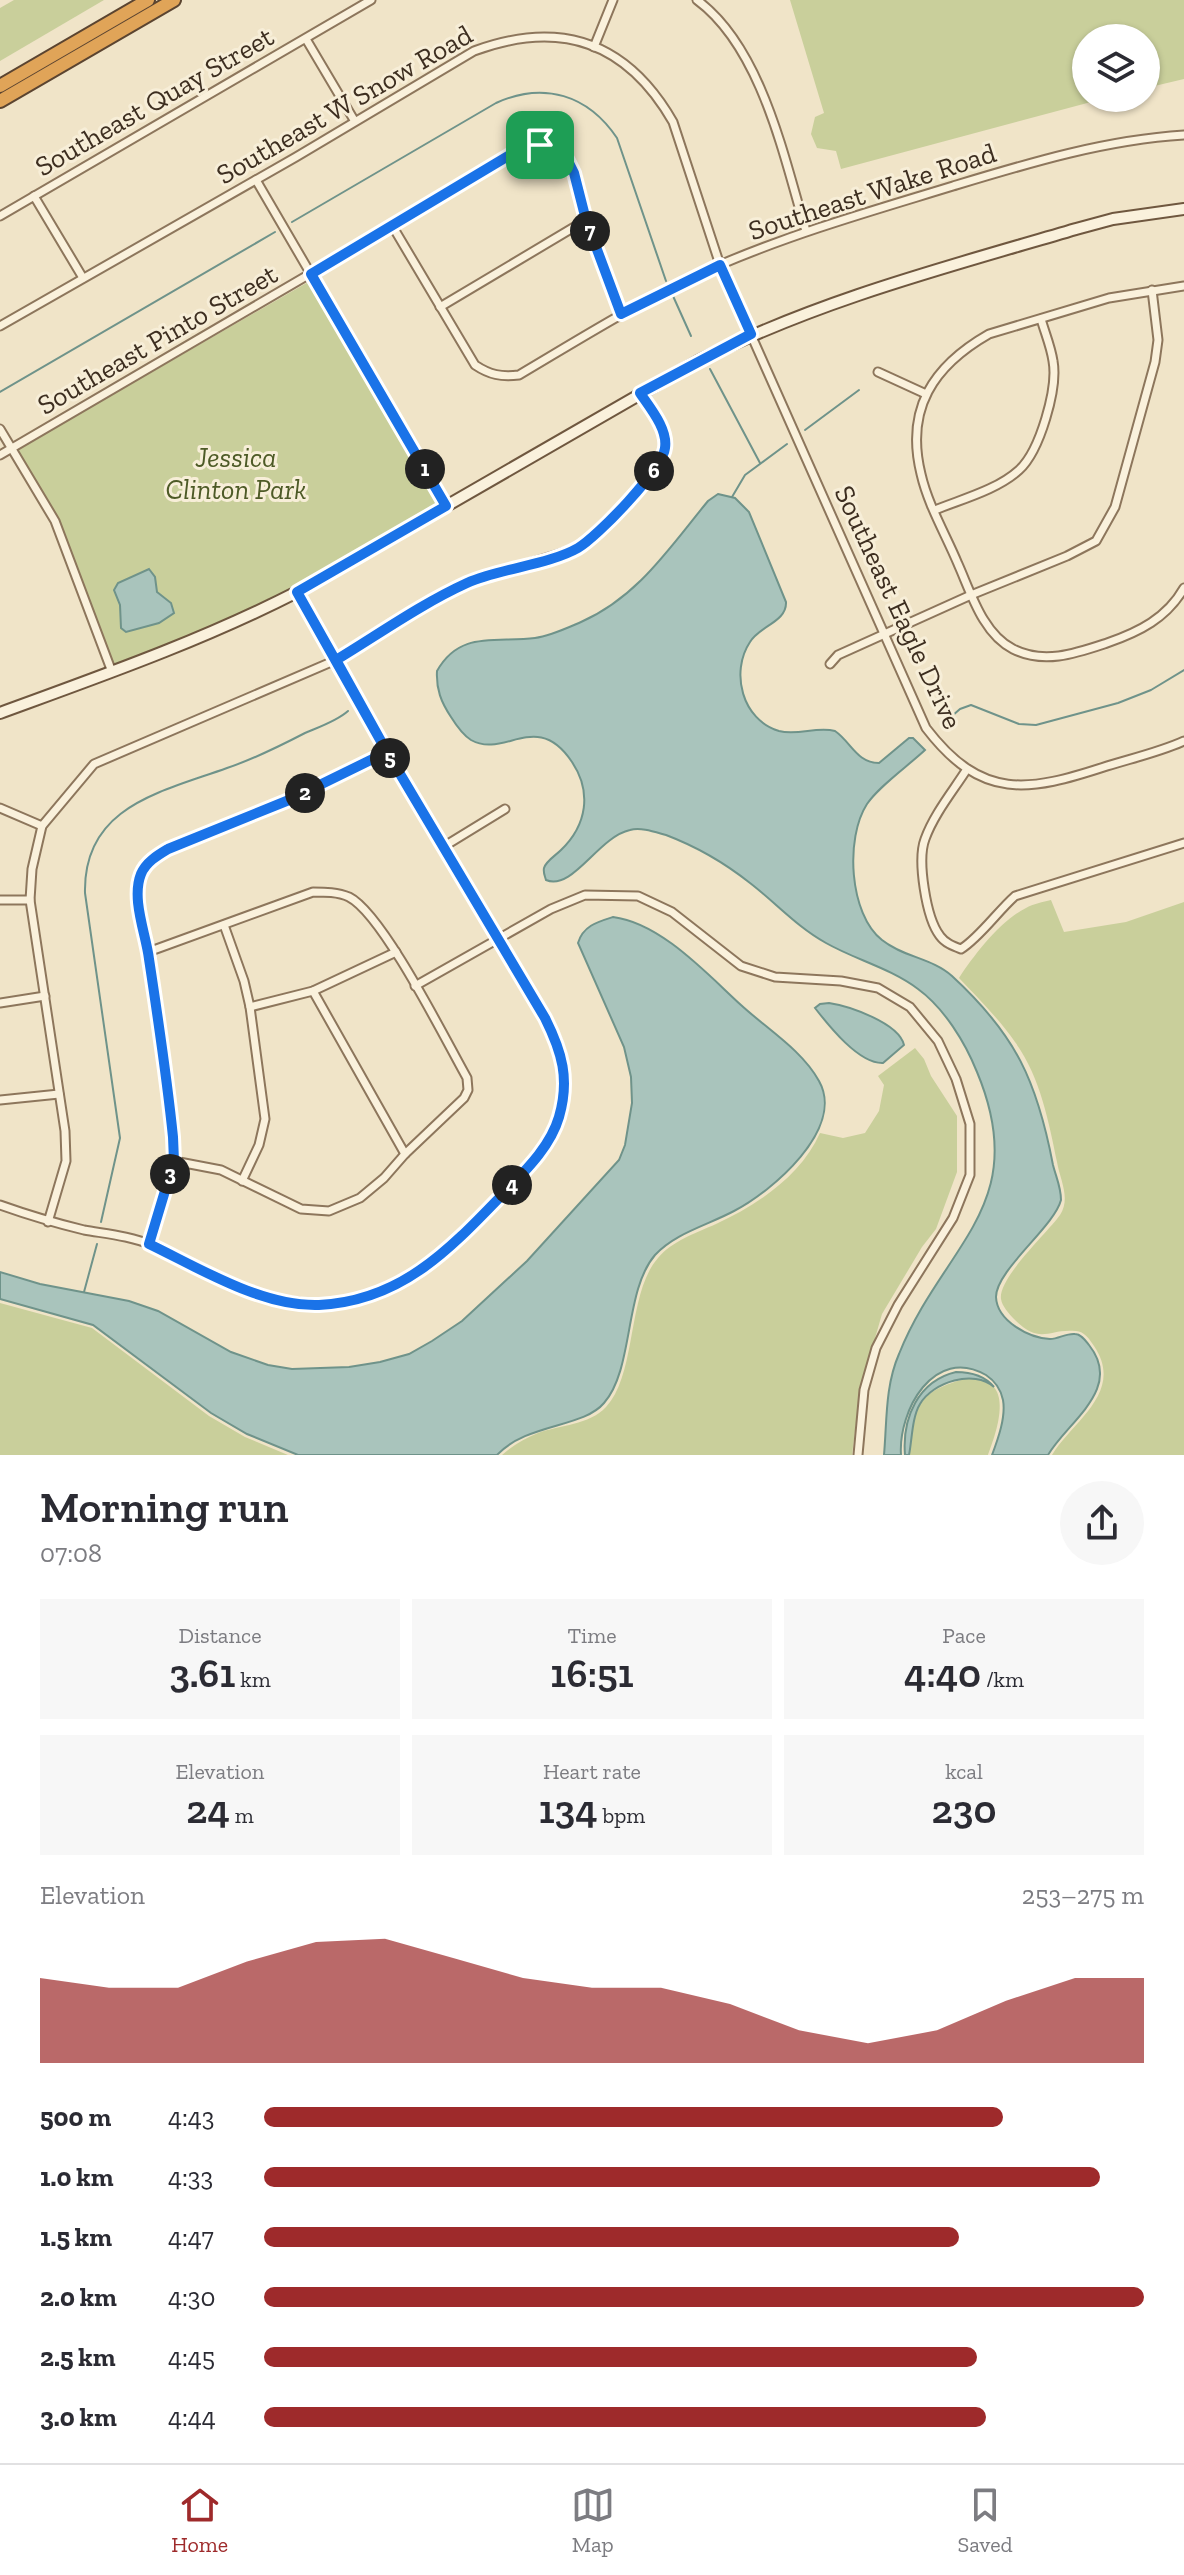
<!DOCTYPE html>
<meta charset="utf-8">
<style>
body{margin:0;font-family:"Zilla Slab",serif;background:#f7f7f7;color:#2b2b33;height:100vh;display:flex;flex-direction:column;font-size:30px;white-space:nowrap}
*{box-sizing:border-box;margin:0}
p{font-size:26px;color:#7c7c81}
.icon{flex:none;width:44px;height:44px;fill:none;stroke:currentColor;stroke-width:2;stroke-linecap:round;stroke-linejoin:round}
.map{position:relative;height:1455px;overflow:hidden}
.drawer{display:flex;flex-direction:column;background:#fff;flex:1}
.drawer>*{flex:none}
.buttons{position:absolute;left:1072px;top:24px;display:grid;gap:16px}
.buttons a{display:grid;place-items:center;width:88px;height:88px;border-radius:50%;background:#fff;box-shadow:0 2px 6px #0004;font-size:40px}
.pin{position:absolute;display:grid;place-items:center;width:68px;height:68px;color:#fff;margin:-34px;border-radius:16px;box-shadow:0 4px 12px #0006}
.km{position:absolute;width:40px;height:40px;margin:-20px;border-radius:50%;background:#222;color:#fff;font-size:22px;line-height:40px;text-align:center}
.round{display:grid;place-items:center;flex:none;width:84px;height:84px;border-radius:42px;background:#f7f7f7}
.overview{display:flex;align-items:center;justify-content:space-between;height:136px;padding:0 40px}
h1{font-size:44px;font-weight:600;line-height:60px}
.figures{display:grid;grid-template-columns:repeat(3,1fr);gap:12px;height:136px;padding:8px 40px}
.figures div{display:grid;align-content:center;border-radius:0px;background:#f7f7f7;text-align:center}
.figures b{font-size:40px;font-weight:600}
.figures small{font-size:22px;font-weight:400}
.figures p{font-size:22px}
.chart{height:224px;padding:16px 40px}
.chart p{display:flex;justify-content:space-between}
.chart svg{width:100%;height:144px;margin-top:8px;fill:#9e2a2b;opacity:.7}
ul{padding:0 40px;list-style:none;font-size:26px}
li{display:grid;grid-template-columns:128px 96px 1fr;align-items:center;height:60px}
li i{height:20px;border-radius:10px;background:#9e2a2b}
.menu{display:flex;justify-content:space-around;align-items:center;height:112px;border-top:2px solid #e1e1e2;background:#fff;font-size:22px;color:#7c7c81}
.menu a{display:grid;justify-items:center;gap:4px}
.menu .on{color:#9e2a2b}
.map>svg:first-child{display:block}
</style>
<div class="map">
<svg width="1184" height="1455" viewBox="0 0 1184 1455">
<rect width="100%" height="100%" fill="#f0e4c8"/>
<g fill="#c9cf9b">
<polygon points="14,0 104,0 0,61 0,8"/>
<polygon points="790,0 1184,0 1184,79 1146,88 1146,38 1086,38 1086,98 1106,98 841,169 836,151 817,148 811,134 815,117 824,113"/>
<polygon points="310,281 440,504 286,593 200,633 114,667 63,532 16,450"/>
<path d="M1051,900L1064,932L1126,922L1184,902V1455H1052C1073,1421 1125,1392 1094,1346C1090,1340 1084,1331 1076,1331C1048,1328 1041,1346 1014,1319C1009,1314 1002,1306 1001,1299C998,1278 1048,1232 1060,1215C1071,1198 1060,1180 1057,1162C1049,1122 1040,1076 1015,1042C999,1019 978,998 959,978C974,955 1001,920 1026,908C1033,904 1043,902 1051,900Z"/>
<path d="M915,1048L924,1059L931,1076L957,1116V1172L936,1229L922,1247L882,1314L860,1390L852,1455H502C512,1446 525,1438 538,1433C560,1425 589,1425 606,1407C637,1374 627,1293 658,1258C672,1241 696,1233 716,1224C757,1205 801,1176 820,1133L843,1138L865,1133L879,1111L884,1085L878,1076Z"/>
<polygon points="0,1303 92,1328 209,1416 245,1437 288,1455 0,1455"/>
<path d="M964,1379C970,1379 978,1378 983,1380C1013,1389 995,1436 988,1455H909C917,1406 913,1394 964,1379Z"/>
</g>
<g fill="#a9c4bc" stroke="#6f938a" stroke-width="2">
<path d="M718,494L735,498L749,512L786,602C787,622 759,626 750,642C730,672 742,720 779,731C798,736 817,726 835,731C851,742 857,763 879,763L909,738H913L925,750C908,766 879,786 867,804C845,838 849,914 882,940C903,957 932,958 952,976C1016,1035 1037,1081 1053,1165C1056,1177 1061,1187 1061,1200C1054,1227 996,1270 996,1297C997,1321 1029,1338 1050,1339C1059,1339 1066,1333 1075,1334C1081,1334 1085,1340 1089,1345C1124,1389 1067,1422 1048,1455H992C998,1439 1006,1417 1003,1400C1001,1390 995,1381 986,1375C934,1345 898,1411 901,1455H884C887,1421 885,1386 899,1354C943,1244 1033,1206 977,1072C965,1042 944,1008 918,989C890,968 856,960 826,943C797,927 776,903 750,883C726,864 695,846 666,835C655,832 641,827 630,830C598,837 573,891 546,880C545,876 543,873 544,868C546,861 555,856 561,850C587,825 592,792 572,762C537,709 505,759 471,740C463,735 456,725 451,717C441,702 436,689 437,671C460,630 496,643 535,638C550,636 567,628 581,622C638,597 670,547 708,501Z"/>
<polygon points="149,569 155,577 157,592 171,603 174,613 159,623 126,632 121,628 120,605 114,590 118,583"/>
<path d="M613,917C661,923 707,974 741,1005C767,1029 802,1050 819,1081C846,1129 771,1192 734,1211C708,1225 675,1233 655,1255C624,1291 634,1369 604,1403C583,1428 527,1423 497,1455H298L247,1434L211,1413L93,1325L0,1299V1272L40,1284L129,1301L158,1311L231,1352L268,1365L292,1369L349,1367L380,1362L409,1354L432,1341L462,1321L527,1261L619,1160L625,1145L632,1103L631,1077L624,1047L578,943C583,926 597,922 613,917Z"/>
<path d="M829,1003C849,1006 899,1023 904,1045L883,1063C859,1064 829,1026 815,1008L820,1004Z"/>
<path d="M956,1372C971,1372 984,1375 994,1387C974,1369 933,1382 920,1404C912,1417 912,1440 909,1455H905C902,1418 918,1381 956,1372Z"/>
</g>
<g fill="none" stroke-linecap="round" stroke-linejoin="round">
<g stroke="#6f938a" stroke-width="2">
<path d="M292,222L496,103C544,81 588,95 617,138L666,281"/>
<polyline points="673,296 691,336"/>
<polyline points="710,369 760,463"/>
<polyline points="0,392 275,232"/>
<polyline points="805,430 859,390"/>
<polyline points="732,497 745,475 787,444"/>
<polyline points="944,723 960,709 971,705 1019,724 1036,725 1118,703 1151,690 1184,670"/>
<path d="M101,1222L120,1138L85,893C83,806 161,792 227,768C254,759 280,746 305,733C319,727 337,721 348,711"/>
<polyline points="84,1292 97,1244"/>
</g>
<g stroke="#8d765c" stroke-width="11">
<g id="street">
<path d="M697,0C762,48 784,158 806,231"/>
<polyline points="306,39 354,120"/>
<polyline points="594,47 613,0"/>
<polyline points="256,180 446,506"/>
<polyline points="34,196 83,278"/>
<polyline points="0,216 371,0"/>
<path d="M393,227L475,365C490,375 501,377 519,375C585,336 651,294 722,264C797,232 875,210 953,186C1029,163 1104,140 1184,135"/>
<path d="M1184,286L1109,298L989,334C933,366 905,409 921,474C928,505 946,535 958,564C971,593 983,634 1013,649C1044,665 1077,653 1107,643C1139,632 1167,618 1184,588"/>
<polyline points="440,307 586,220"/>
<path d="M0,326L296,157L474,51C561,19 627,42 673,122L720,265L926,728C982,801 1028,792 1107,766C1133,758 1160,752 1184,741"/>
<polyline points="878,372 926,394"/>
<polyline points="0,429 55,521 112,672"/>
<path d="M0,455L529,146C546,144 555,148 567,159L621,314"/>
<path d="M935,510C962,499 997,490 1019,470C1040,451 1058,388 1053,361C1051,347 1045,333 1041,319"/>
<polyline points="830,664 838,655 971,595 1067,556 1096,541 1115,507 1155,362 1158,340 1152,290"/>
<path d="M967,769C953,791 934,814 925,839C917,860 926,918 940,936C945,943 953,946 961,949C979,938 998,911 1015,896L1184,843"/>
<polyline points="0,808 42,826"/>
<polyline points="443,847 505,809"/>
<polyline points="0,900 30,900"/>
<polyline points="224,925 244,981 250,1007 265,1119 259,1145 242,1181"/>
<path d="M148,952L313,892C325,892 338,892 349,897C383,914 446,1041 467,1078L468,1090L464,1098L405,1154L384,1178L360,1198L329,1211L301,1209L221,1170L174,1161"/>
<polyline points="415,986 551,909 585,895 638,896 672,912 741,966 775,977 841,981 878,988 910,1007 938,1041 956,1079 970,1124 970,1175 953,1218 898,1305 876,1348 864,1390 858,1455"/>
<polyline points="313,991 405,1154"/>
<polyline points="0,1003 45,996"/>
<polyline points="250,1007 313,991 396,952"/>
<polyline points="0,1100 59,1094"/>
<path d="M0,1205C28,1215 55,1223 84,1230C107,1234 130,1236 152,1245C184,1259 215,1279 248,1291C323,1317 392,1301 451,1248C470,1231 486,1211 504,1193C544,1151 575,1112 560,1050C556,1032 543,1015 534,999C514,965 494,931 474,897C413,796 355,695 297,592"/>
<polyline points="48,1222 66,1161 65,1131 30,900 32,869 42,826 94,764 336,660 429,603 469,582 578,548 637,492 657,467 666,448 660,425 640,393"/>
<path d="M149,1244L174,1161L173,1137C167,1076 159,1014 149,953C145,929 132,898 141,874C146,862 157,855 168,849L289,800L387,752"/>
</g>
</g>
<g stroke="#6f573f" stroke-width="14">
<path id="secondary" d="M0,713C101,676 201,641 297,592L698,361C819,300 947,267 1076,229L1113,219L1184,209"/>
</g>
<g stroke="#5b4430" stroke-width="16">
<g id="highway">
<polyline points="0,86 148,0"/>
<polyline points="0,101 174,0"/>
</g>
</g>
<use href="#street" stroke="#faf1dc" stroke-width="7"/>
<use href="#secondary" stroke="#faf1dc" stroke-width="10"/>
<use href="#highway" stroke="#e0a458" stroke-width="12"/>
</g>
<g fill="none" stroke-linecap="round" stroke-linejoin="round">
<g stroke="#fff" stroke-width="16">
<path id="route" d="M540,145L529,146L508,156L311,274L446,506L297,592L387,752L289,800L168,849C158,855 146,862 141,874C131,899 146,934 149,959C158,1018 167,1078 173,1137L174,1161L149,1244C199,1268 262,1307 319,1305C401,1301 449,1250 502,1195C523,1173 550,1148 559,1117C570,1079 562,1052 545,1018L387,752L336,660C379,634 421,604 467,583C501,568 548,565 578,548C597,537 663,469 665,448C668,429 650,408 640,393L751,334L720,265L621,314L586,220L574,173L567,159L556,149L540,145"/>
</g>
<use href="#route" stroke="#1a73e8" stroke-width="10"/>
</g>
<g text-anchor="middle" stroke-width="6" stroke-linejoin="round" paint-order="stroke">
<g font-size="28" fill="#3d2e20" stroke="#f7eed8">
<text transform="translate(154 101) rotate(-30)" y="10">Southeast Quay Street</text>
<text transform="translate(344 104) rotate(-30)" y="10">Southeast W Snow Road</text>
<text transform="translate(872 191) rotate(-18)" y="10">Southeast Wake Road</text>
<text transform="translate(157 339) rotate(-30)" y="10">Southeast Pinto Street</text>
<text transform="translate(899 607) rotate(65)" y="10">Southeast Eagle Drive</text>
</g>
<g font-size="28" font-style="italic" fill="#4d5a26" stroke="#f7eed8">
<text x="236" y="467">Jessica<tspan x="236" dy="32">Clinton Park</tspan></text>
</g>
</g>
</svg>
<div class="buttons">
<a><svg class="icon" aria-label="layers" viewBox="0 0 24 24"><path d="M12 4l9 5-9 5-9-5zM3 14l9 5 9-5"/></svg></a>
</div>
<div class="pin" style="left:540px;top:145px;background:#1e9e55"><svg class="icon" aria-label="arrive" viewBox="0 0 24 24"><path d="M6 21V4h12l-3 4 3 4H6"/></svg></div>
<b class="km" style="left:425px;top:469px">1</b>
<b class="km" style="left:305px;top:793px">2</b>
<b class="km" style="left:170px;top:1174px">3</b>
<b class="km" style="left:512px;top:1185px">4</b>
<b class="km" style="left:390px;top:758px">5</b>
<b class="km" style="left:654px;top:471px">6</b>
<b class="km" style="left:590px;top:231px">7</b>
</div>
<section class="drawer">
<div class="overview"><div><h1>Morning run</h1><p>07:08</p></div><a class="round"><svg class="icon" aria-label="share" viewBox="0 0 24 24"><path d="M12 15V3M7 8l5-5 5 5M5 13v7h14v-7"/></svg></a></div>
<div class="figures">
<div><p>Distance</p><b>3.61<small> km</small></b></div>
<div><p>Time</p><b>16:51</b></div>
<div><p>Pace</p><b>4:40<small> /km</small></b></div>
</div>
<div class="figures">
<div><p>Elevation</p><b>24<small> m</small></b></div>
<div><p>Heart rate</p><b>134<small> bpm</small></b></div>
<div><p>kcal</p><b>230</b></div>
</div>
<div class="chart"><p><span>Elevation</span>253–275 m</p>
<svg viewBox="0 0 160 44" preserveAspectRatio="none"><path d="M0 44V18L10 21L20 21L30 13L40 7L50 6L60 12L70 18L80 21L90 21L100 26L110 34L120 38L130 34L140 25L150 18L160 18V44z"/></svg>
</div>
<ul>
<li><b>500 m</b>4:43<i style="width:84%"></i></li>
<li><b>1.0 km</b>4:33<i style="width:95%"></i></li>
<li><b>1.5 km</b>4:47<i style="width:79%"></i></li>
<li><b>2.0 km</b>4:30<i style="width:100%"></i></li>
<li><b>2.5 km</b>4:45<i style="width:81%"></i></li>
<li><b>3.0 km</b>4:44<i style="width:82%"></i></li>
</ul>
</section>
<nav class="menu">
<a class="on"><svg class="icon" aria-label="home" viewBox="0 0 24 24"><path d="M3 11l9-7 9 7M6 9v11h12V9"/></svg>Home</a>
<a><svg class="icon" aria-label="map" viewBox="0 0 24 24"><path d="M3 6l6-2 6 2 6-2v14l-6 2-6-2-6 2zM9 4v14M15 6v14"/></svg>Map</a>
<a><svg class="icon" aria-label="saved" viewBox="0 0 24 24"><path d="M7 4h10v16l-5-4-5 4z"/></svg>Saved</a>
</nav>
